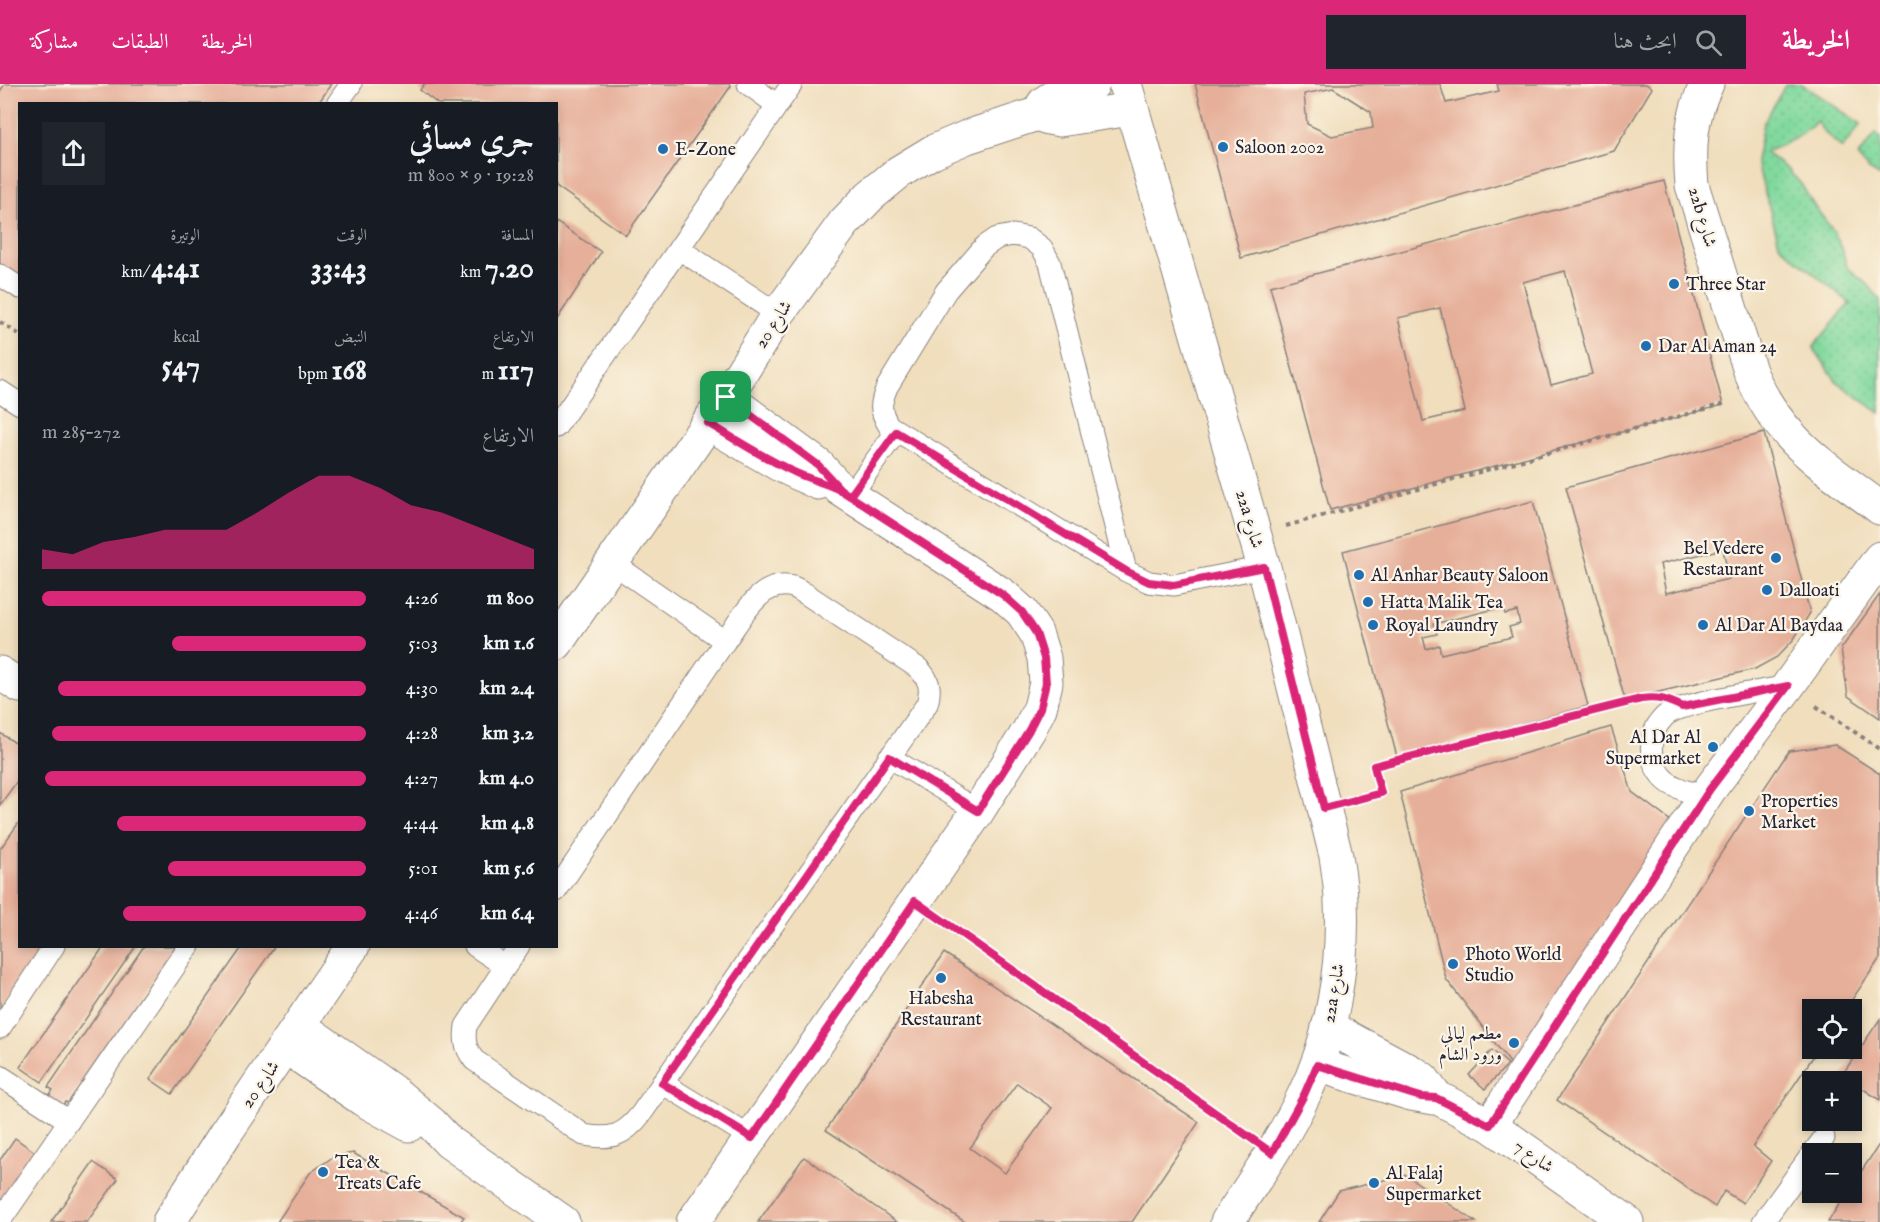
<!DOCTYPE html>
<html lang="ar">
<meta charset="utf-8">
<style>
body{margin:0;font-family:"IM FELL English",Amiri,serif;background:#20242c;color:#f1f3f6;direction:rtl;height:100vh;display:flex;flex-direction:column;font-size:22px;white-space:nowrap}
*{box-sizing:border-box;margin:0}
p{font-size:20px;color:#9ea1a6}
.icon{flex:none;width:33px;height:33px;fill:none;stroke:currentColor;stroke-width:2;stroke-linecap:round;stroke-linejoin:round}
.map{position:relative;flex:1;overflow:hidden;direction:ltr}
.sheet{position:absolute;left:18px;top:18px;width:540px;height:846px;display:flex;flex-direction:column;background:#171b24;border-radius:0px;box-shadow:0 3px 9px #0003;direction:rtl}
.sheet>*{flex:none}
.buttons{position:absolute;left:1802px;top:915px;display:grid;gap:12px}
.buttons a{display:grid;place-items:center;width:60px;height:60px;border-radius:0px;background:#171b24;box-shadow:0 3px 9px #0003;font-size:30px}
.pin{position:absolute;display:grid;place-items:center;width:51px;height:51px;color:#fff;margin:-26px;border-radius:12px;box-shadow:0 3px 9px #0006}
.round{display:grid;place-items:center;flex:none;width:63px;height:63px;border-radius:0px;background:#20242c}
.head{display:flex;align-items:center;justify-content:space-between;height:102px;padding:0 24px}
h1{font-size:33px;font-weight:700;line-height:45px}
.figures{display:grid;grid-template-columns:repeat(3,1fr);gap:9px;height:102px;padding:6px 24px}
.figures div{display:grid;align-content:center}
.figures b{font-size:30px;font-weight:700}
.figures small{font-size:16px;font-weight:400}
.figures p{font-size:16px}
.chart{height:168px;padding:12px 24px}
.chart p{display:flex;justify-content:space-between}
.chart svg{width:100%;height:108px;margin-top:6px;fill:#db2777;opacity:.7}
ul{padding:0 24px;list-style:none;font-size:20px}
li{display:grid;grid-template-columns:96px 72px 1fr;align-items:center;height:45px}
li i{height:15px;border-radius:8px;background:#db2777}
header{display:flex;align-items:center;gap:36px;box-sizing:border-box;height:84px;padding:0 30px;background:#db2777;color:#fff}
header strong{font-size:28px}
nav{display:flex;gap:33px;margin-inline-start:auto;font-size:21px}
.search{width:420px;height:54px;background:#20242c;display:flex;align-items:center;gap:15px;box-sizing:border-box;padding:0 21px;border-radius:0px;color:#9ea1a6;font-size:22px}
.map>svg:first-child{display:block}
</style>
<header>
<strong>الخريطة</strong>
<div class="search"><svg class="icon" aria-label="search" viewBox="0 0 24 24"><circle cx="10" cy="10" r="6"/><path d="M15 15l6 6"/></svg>ابحث هنا</div>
<nav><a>الخريطة</a><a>الطبقات</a><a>مشاركة</a></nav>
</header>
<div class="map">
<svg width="1880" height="1138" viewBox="0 0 1880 1138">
<defs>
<pattern id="grass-dots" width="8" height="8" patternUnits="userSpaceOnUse" patternTransform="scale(1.5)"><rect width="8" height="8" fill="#81d99e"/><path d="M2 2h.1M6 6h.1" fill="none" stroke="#6fba89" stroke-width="1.8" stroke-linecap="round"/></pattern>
</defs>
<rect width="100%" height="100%" fill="#fcf5e5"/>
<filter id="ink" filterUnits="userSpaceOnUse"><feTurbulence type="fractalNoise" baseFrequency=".0167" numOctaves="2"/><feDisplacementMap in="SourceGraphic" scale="12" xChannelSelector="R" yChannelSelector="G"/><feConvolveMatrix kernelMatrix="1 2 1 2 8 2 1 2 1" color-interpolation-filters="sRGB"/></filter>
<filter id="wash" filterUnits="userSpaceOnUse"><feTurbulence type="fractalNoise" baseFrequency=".008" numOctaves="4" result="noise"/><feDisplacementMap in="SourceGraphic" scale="24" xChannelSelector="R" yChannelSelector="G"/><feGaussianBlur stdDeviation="1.35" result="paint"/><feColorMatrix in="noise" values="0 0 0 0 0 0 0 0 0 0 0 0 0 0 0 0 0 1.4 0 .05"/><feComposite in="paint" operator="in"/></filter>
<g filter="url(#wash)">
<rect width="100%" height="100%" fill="#f0debd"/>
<g fill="url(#grass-dots)" stroke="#527e6c" stroke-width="1.5">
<path d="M1786,0H1801L1861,40L1842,65L1823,47L1817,37C1800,54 1786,59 1765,68L1789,87L1801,100L1814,122L1834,148L1842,165L1847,183L1870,203L1880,216V329L1837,298L1813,263L1850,219L1780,162L1756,77L1763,40Z"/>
<polygon points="1876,50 1880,53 1880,93 1869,86 1857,73"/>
</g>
<g id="blocks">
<g fill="#e6af99" fill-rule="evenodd">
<polygon points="5,0 331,0 318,20 20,20 20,193 0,180 0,7"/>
<polygon points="424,0 729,0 731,2 626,151 556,102 556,20 438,20 420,6"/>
<path d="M1195,0H1440L1446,19L1499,7L1497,0H1646L1652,4L1614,67L1241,174ZM1333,4L1371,28L1373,44L1332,52L1307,40L1304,10Z"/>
<path d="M1664,97L1723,321L1330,426L1270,202ZM1565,187L1592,290L1551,301L1523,198ZM1440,224L1465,327L1423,337L1398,234Z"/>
<polygon points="556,138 601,168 556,237"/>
<path d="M1764,349L1810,529L1794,555L1777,573L1755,585L1625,616L1566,403ZM1723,465L1729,495L1666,509L1660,480Z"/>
<path d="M1533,417L1588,622L1397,673L1343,467ZM1503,523L1505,530L1517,527L1520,540L1509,543L1512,553L1441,570L1439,561L1426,565L1423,553L1437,550L1434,540Z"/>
<polygon points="1880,510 1880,634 1848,612 1841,565"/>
<polygon points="1611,643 1632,708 1680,744 1517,988 1446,895 1400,708"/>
<polygon points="0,649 20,662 20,693 0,721"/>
<polygon points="1835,661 1880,690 1880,874 1845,926 1812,926 1812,964 1819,964 1753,1062 1771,1077 1743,1119 1724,1107 1715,1123 1557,1016 1789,667"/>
<polygon points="20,737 20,862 43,862 0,925 0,765"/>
<polygon points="104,862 136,862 42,998 20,983"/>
<polygon points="144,862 176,862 68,1019 65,1018 58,1028 44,1019 53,1006 48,1003"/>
<polygon points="243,862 275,862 172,1010 150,995"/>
<path d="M944,869L1199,1038L1132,1138H965L826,1046ZM1017,999L1052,1024L1005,1089L970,1064Z"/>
<polygon points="1880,935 1880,1016 1842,991"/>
<polygon points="1492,966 1508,980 1485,1005 1469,991"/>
<polygon points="15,1054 36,1069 0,1121 0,1076"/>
<polygon points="1880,1059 1880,1138 1828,1138 1847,1108 1851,1108 1851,1103"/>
<polygon points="353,1069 464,1133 460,1138 277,1138 310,1089 333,1073"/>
<polygon points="804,1073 897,1138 758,1138"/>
<polygon points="93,1078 118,1095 87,1138 51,1138"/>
<polygon points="1406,1091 1476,1138 1319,1138 1339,1107"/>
</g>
</g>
</g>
<g filter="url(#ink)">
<use href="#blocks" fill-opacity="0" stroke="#89807c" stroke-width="1.5"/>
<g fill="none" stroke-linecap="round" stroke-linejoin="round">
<g stroke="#89807c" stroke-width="23">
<g id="lane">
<polyline points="748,0 777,21"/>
<polyline points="337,20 351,0"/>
<polyline points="679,165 778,230"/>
<polyline points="0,191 20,204"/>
<polyline points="0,307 20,320"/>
<polyline points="556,343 792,0"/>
<polyline points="850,412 896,348"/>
<polyline points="611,478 725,557"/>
<path d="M1126,487L1050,179L1042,164L1029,154L1013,151L997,154L984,163L946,207L887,303C880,320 879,326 889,342L1126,487L1149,498L1174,501L1264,483"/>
<polyline points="889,673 978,727"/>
<path d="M1710,705C1705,706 1698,708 1692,708C1688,708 1683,706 1679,704C1650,694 1642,655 1664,633C1679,618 1763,607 1788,602"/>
<polyline points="475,862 505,882"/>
<path d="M519,862L466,942C464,956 465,964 474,976L584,1051C611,1056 624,1052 641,1030L927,620C932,604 929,595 918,584L806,510C802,508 797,504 793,503C760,494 741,536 725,557L556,807"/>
<polyline points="0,944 54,862"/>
<polyline points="0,992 69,1037"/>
<polyline points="662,999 752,1054"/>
<polyline points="1812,1070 1824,1054"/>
<polyline points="0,1137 189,862"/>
<polyline points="1763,1138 1812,1070"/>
</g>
</g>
<g stroke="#89807c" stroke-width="35">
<g id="street">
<path d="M1125,0L1264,483L1336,772C1338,787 1341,803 1341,818C1344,882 1332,955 1303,1013C1282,1057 1254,1097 1227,1138"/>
<path d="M1707,0C1690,32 1689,66 1692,101L1750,287C1778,356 1823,381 1880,424"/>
<polyline points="1037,30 1048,34 1060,36 1131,25"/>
<polyline points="708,339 778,380 818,399"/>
<polyline points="556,560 726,313 778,230 844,139 870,112 899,88 932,68 967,53 1037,30 1044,19 1065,5 1093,0"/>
<polyline points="0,589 20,602"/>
<polyline points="300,942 395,1009 432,1040 449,1058 563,1138"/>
<polyline points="1328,943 1414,989 1423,995 1435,1012"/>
<polyline points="286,963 362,1015 409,1041"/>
<polyline points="1317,981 1411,1010 1440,1015 1490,1041 1627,1138"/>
<polyline points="1490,1041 1710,705 1788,602 1880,474"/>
<polyline points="169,1138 225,1050 353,862"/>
<polyline points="693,1138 978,727 1029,646 1040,624 1046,599 1044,574 1036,549 1022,528 1003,511 840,405 818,381 726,313"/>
</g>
</g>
<g stroke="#89807c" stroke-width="4" stroke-dasharray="4.5 4.5" stroke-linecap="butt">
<polyline points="0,238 20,251"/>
<polyline points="1286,442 1727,319"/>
<polyline points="1816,622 1880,665"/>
<polyline points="1356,716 1381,709 1374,682 1641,615"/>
<polyline points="942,836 1244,1049"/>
</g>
<use href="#lane" stroke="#fff" stroke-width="21"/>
<use href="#street" stroke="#fff" stroke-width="33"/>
</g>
</g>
<g fill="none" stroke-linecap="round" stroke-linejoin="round" filter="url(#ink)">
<g stroke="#fff" stroke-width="12">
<path id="route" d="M726,313L818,381L840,405L850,412L1003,511L1022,528L1036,549L1044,574L1046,599L1040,624L1029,646L978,727L889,673L662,999L752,1054L915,817L1272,1069L1304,1011L1317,981L1411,1010L1421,1013L1436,1014L1490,1041L1710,705L1788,602L1682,623C1667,615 1657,613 1641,615L1374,682L1381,709L1324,724L1264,483L1174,501L1149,498L1126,487L896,348L850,412C834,400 812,397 794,388C764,374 736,356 708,339L726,313"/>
</g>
<use href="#route" stroke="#db2777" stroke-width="8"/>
</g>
<g fill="#1f6fb2" stroke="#fcf5e5" stroke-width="2">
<circle cx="1223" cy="63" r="6"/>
<circle cx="663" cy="65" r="6"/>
<circle cx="1674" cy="200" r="6"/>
<circle cx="1646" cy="262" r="6"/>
<circle cx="1776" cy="474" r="6"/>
<circle cx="1359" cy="491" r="6"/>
<circle cx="1767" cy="506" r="6"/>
<circle cx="1368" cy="518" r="6"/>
<circle cx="1373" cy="541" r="6"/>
<circle cx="1703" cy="541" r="6"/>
<circle cx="1713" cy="663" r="6"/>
<circle cx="1749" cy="727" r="6"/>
<circle cx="1453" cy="880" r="6"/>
<circle cx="941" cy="894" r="6"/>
<circle cx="1514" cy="959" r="6"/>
<circle cx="323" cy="1088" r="6"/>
<circle cx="1374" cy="1099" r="6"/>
</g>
<g text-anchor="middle" stroke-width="4.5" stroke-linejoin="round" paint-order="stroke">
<g font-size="18" fill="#22223b" stroke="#fcf5e5" text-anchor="start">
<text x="1235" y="69">Saloon 2002</text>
<text x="675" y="71">E-Zone</text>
<text x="1686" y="206">Three Star</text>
<text x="1658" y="268">Dar Al Aman 24</text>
<text x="1764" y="470" text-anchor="end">Bel Vedere<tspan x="1764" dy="21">Restaurant</tspan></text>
<text x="1371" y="497">Al Anhar Beauty Saloon</text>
<text x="1779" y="512">Dalloati</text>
<text x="1380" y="524">Hatta Malik Tea</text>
<text x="1385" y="547">Royal Laundry</text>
<text x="1715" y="547">Al Dar Al Baydaa</text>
<text x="1701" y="659" text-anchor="end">Al Dar Al<tspan x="1701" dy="21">Supermarket</tspan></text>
<text x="1761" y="723">Properties<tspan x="1761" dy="21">Market</tspan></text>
<text x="1465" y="876">Photo World<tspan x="1465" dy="21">Studio</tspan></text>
<text x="941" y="920" text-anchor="middle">Habesha<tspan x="941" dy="21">Restaurant</tspan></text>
<text x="1502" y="955" text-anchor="end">مطعم ليالي<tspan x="1502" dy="21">ورود الشام</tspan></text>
<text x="335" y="1084">Tea &amp;<tspan x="335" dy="21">Treats Cafe</tspan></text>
<text x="1386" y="1095">Al Falaj<tspan x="1386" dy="21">Supermarket</tspan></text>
</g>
<g font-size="18" fill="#22223b" stroke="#fcf5e5">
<text transform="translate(1703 133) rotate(74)" y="6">22b شارع</text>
<text transform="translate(773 240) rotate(-57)" y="6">شارع 20</text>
<text transform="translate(1250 435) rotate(74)" y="6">22a شارع</text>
<text transform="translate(1333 909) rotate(-80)" y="6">22a شارع</text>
<text transform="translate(260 1000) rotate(-55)" y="6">شارع 20</text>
<text transform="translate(1534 1072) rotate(35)" y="6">شارع 7</text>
</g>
</g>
</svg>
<div class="buttons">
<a><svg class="icon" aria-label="locate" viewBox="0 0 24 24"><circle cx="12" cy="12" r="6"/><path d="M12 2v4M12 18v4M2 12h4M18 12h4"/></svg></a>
<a>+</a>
<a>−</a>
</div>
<div class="pin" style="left:726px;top:313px;background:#1e9e55"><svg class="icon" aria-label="arrive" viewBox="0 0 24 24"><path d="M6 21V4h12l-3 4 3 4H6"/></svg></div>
<section class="sheet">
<div class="head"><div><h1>جري مسائي</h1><p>19:28 · 9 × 800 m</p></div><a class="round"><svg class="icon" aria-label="share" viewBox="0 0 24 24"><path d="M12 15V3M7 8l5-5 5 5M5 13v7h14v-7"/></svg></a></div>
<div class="figures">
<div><p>المسافة</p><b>7.20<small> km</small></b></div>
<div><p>الوقت</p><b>33:43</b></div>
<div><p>الوتيرة</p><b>4:41<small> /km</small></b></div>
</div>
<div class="figures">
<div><p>الارتفاع</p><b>117<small> m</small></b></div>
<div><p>النبض</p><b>168<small> bpm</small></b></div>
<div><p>kcal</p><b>547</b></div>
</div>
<div class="chart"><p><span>الارتفاع</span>272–285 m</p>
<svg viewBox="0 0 160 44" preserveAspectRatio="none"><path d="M0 44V36L10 38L20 33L30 31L40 28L50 28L60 28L70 21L80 13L90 6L100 6L110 11L120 18L130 21L140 26L150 31L160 36V44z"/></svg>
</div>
<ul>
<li><b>800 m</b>4:26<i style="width:100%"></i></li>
<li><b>1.6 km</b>5:03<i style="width:60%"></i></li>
<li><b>2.4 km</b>4:30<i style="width:95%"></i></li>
<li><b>3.2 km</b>4:28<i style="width:97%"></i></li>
<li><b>4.0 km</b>4:27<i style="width:99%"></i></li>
<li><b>4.8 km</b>4:44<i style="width:77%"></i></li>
<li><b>5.6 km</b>5:01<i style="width:61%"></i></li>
<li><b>6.4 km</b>4:46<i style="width:75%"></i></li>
</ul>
</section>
</div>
